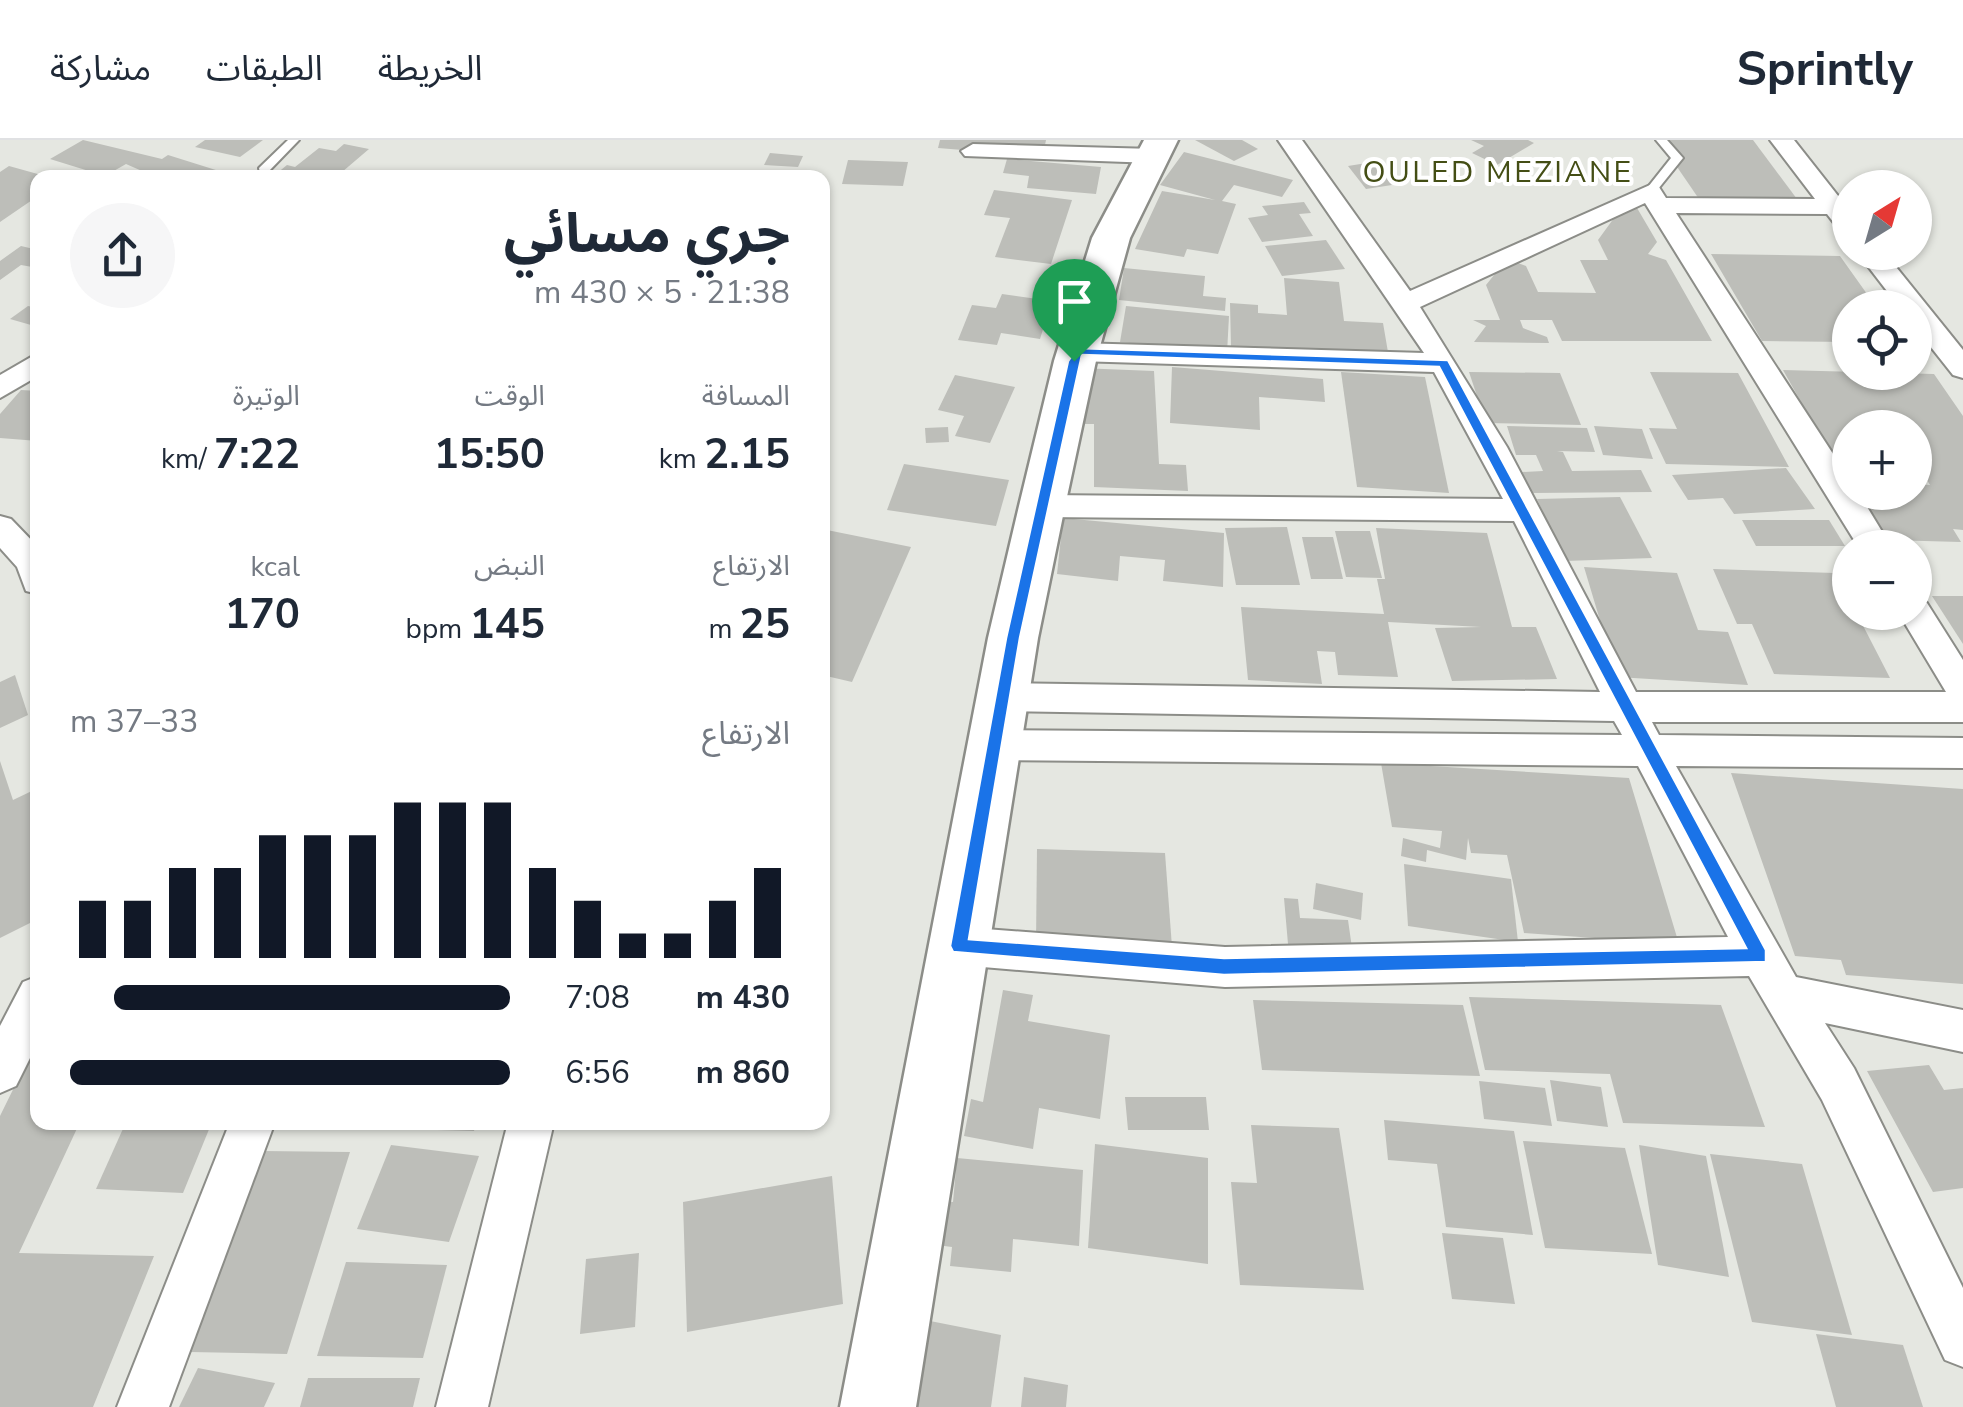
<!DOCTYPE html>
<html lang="ar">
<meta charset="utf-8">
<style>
body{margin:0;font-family:"Nunito Sans","Noto Sans Arabic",sans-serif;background:#f6f6f7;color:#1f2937;direction:rtl;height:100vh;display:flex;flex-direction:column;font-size:38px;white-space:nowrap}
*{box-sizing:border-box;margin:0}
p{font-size:32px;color:#747a83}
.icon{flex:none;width:55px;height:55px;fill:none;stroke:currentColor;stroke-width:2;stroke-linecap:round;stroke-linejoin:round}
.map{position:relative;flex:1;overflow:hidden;direction:ltr}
.panel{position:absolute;left:30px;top:30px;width:800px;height:960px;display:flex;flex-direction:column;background:#fff;border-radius:20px;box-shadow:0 2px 8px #0004;direction:rtl}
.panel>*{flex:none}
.needle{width:65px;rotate:37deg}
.buttons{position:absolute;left:1832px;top:30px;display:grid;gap:20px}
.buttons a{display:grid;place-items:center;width:100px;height:100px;border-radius:50%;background:#fff;box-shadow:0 2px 8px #0004;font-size:50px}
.pin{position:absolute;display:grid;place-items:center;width:85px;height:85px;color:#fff;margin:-102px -42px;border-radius:50% 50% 50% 0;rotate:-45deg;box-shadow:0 0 10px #0007}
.pin .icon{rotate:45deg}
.round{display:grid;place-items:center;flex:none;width:105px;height:105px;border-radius:52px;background:#f6f6f7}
.headline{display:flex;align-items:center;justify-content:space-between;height:170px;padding:0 40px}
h1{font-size:55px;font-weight:700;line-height:75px}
.metrics{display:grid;grid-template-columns:repeat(3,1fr);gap:15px;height:170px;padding:10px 40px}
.metrics div{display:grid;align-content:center}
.metrics b{font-size:42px;font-weight:700}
.metrics small{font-size:28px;font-weight:400}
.metrics p{font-size:28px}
.chart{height:280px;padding:20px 40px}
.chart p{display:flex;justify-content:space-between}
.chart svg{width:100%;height:180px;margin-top:10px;stroke:#111827;stroke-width:6}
ul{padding:0 40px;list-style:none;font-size:32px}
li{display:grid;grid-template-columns:160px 120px 1fr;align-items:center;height:75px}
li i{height:25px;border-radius:12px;background:#111827}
header{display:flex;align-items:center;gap:60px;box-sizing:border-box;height:140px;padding:0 50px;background:#fff;border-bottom:2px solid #e0e1e3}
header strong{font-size:48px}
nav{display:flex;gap:55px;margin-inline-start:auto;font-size:35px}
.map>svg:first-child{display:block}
</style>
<header>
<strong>Sprintly</strong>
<nav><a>الخريطة</a><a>الطبقات</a><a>مشاركة</a></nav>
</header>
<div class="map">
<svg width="1963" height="1267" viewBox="0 0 1963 1267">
<rect width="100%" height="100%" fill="#e5e7e1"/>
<g fill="#bdbeb9">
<polygon points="83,0 162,19 168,15 219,31 209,38 158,38 126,24 105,36 50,19"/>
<polygon points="205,0 263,0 240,17 195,7"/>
<polygon points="940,0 1046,0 1045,5 1063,6 1061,18 938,8"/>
<polygon points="1195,0 1242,0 1258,9 1234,21"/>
<polygon points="1471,0 1528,0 1534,3 1497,25 1472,13 1484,6"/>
<polygon points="1665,0 1753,0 1797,59 1699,59 1673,21"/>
<polygon points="344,4 369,9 335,38 276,34 287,25 295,27 319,8 336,11"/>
<polygon points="1184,12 1293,40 1282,57 1234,45 1222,61 1236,64 1218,114 1187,109 1184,117 1135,109 1162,51 1215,60 1160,45"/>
<polygon points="770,13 803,16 798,27 764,25"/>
<polygon points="1007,19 1101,27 1096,54 1027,48 1029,36 1003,33"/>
<polygon points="848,20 908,22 903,46 842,44"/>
<polygon points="1373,22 1392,45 1366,49 1348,26"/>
<polygon points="9,26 52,38 38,38 38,56 0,82 0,32"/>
<polygon points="994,50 1072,60 1051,124 995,117 1010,78 984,75"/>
<polygon points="1630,56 1657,102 1648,114 1666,120 1712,201 1562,201 1552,180 1520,180 1523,188 1547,197 1549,203 1474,202 1486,186 1473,180 1500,180 1486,145 1507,119 1526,126 1538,152 1596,153 1580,120 1608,120 1598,100"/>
<polygon points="1304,62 1311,73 1299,74 1313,96 1262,102 1248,78 1268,75 1262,66"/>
<polygon points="1326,100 1345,129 1282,136 1265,106"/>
<polygon points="21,106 38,110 38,128 21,125 0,140 0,121"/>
<polygon points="1711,114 1840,116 1877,168 1850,168 1850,202 1762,201"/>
<polygon points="1124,128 1205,136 1203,156 1226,158 1225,171 1119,160"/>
<polygon points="1284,138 1339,142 1344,181 1383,183 1389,218 1231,207 1230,163 1258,165 1258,173 1287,175"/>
<polygon points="1002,154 1052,161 1040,199 1001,193 997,205 958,200 972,165 996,168"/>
<polygon points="28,166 38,168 38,187 10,179"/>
<polygon points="1126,166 1229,176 1227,213 1120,202"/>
<polygon points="1172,227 1323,239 1325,262 1259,257 1260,290 1170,283"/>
<polygon points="1079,228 1154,231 1159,324 1186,325 1188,351 1094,347 1094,284 1078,284"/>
<polygon points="1783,230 1934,234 1963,276 1963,390 1953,389 1961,402 1888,400 1860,352 1915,352 1915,344 1930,345 1915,320 1915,288 1850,288 1850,310 1828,310"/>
<polygon points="1341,232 1425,237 1449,353 1357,347"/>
<polygon points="1469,232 1560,233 1581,285 1486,283"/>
<polygon points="1650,232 1738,233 1789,327 1666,324 1649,288 1677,289"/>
<polygon points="955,235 1015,247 990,303 955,296 964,276 938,270"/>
<polygon points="21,250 38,251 38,301 0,298 0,274"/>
<polygon points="1507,286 1587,288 1595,312 1557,311 1563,312 1572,331 1641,330 1652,352 1531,353 1522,332 1543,331 1536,315 1516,315"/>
<polygon points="1594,286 1642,289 1653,319 1603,315"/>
<polygon points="948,287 949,302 926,303 925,288"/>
<polygon points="904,324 1009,340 996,386 887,370"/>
<polygon points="1786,328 1815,369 1734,374 1723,358 1688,360 1672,335"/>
<polygon points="1620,357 1652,418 1565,421 1537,359"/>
<polygon points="1063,378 1224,393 1223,447 1163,441 1165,420 1120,416 1118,441 1057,434"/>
<polygon points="1742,380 1829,380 1845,406 1756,406"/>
<polygon points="1287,387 1300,445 1236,445 1225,388"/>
<polygon points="1376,388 1487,393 1512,487 1536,487 1557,539 1452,541 1435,488 1481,487 1388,482 1398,537 1338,535 1335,512 1317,511 1322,544 1248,540 1241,467 1384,474 1377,439 1385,439"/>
<polygon points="822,389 911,407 852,542 822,535"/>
<polygon points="1335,391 1370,391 1382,438 1346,437"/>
<polygon points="1302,397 1333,397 1343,439 1311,439"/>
<polygon points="1584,427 1677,433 1698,490 1728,492 1748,545 1617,537"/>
<polygon points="1713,429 1835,433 1850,461 1850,472 1856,472 1890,538 1774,534 1752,484 1737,484"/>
<polygon points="1932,456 1963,456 1963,504"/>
<polygon points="15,535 28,575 0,588 0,542"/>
<polygon points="0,621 13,660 36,649 38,652 38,779 0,798"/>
<polygon points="1381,623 1629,638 1679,804 1524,793 1507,715 1471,713 1468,698 1466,720 1427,710 1426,722 1401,716 1403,698 1440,708 1442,691 1392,687"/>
<polygon points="1731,633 1963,649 1963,844 1846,835 1841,820 1795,816"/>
<polygon points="1037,709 1165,713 1172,807 1036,803"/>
<polygon points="1404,724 1511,739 1518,802 1408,786"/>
<polygon points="1316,743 1363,753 1361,780 1313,769"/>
<polygon points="1284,758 1298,759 1300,778 1348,780 1352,808 1288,804"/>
<polygon points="1003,850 1033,855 1028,881 1110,895 1100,979 1039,968 1033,1009 964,996 971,959 983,962"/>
<polygon points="1469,857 1721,865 1765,987 1623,983 1610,934 1485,930"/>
<polygon points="1253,860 1463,865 1480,936 1262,930"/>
<polygon points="33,909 38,910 38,982 80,982 19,1113 154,1116 93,1267 0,1267 0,976"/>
<polygon points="1929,925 1944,950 1963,948 1963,1048 1933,1052 1867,931"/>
<polygon points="1550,940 1601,947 1608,987 1557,981"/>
<polygon points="1479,941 1545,948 1552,986 1484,979"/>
<polygon points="1125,957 1206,957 1209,990 1128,990"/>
<polygon points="1384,980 1514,991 1533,1095 1446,1087 1437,1024 1388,1020"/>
<polygon points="126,982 212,982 183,1053 96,1049"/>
<polygon points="402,982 476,982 474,991 400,989"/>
<polygon points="1251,985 1339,988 1364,1150 1240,1145 1231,1042 1257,1043"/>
<polygon points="1523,1001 1625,1008 1652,1114 1545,1108"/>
<polygon points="1095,1004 1208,1018 1208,1124 1088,1108"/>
<polygon points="391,1005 479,1016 449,1102 357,1089"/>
<polygon points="1639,1005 1706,1016 1729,1137 1658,1125"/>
<polygon points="262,1011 350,1012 287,1214 190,1212"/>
<polygon points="1710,1014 1802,1024 1852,1195 1752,1182"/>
<polygon points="957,1018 1083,1030 1079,1106 1013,1099 1011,1132 950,1126 952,1107 913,1102 918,1058 953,1062"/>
<polygon points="832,1036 843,1164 687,1192 683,1062"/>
<polygon points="1442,1093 1503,1098 1515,1164 1452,1159"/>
<polygon points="639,1113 635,1187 580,1194 586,1119"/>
<polygon points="346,1122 447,1125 423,1218 317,1216"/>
<polygon points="925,1180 1001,1195 991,1267 910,1267"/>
<polygon points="1816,1194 1903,1205 1923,1267 1836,1267"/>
<polygon points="198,1228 275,1243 264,1267 179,1267"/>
<polygon points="1024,1237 1068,1245 1066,1267 1021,1267"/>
<polygon points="308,1238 420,1238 413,1267 300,1267"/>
</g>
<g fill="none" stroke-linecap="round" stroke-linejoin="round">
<g stroke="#8c8d88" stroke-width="4">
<g id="service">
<polygon points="288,0 299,0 269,31 272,38 261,38 259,28"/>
<polygon points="1656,0 1667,0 1683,18 1654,54 1650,55 1644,52 1671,18"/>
</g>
</g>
<g stroke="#8c8d88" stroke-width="4">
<g id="minor">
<polygon points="1278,0 1302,0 1410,151 1650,45 1659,47 1666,58 1815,59 1770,0 1794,0 1850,71 1850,95 1841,92 1827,74 1676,73 1850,340 1850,352 1858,352 1892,408 1859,408 1645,63 1420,167 1507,307 1636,552 1946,552 1898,472 1915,472 1915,459 1927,463 1963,520 1963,582 1652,582 1659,595 1963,598 1963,628 1676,626 1796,837 1963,870 1963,912 1825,883 1854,928 1963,1148 1963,1227 1945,1220 1822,960 1749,836 1225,847 959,825 944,820 938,806 944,792 959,787 1225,807 1728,797 1638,626 994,620 981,616 976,605 981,594 994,590 1622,595 1614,581 1002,571 989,567 984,557 989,547 1002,543 1600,552 1514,381 1042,377 1031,374 1026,366 1031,358 1042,355 1503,359 1434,232 1077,221 1067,218 1063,212 1067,206 1077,203 1424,213"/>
<polygon points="973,4 1154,9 1166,16 1154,23 965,16 961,11"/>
<polygon points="1857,112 1884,112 1963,210 1963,238 1953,235 1915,187 1915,168 1900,168"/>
<polygon points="38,213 38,236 0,258 0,235"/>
<polygon points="0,376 11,379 38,407 38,454 26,451 17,427 0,408"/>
<polygon points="38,836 38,902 16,946 0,953 0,886 23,842"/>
<polygon points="230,982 275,982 169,1267 117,1267"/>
<polygon points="508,982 554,982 488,1267 436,1267"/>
</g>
</g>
<g stroke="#8c8d88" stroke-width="5">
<polygon id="primary" points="1144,0 1178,0 1130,98 1096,221 1065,366 1038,498 916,1267 840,1267 988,498 1019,366 1054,221 1092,98"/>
</g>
<use href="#service" fill="#fff" fill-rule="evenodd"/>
<use href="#minor" fill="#fff" fill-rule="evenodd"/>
<use href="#primary" fill="#fff" fill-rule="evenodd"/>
</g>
<path fill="#1a73e8" stroke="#fff" stroke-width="2.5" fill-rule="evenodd" d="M1077,208L1448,220L1766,810V822L1224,835L953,812L950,806L1006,498L1068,221ZM1082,215L1439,227L1746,808L1224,818L969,799L1020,498Z"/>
<g text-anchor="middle" stroke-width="8" stroke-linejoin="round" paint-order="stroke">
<g font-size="30" letter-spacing="2.5" fill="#444e15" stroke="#fff">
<text x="1498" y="42">OULED MEZIANE</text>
</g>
</g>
</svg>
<div class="buttons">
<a><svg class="needle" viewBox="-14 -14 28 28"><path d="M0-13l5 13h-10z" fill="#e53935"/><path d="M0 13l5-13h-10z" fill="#747a83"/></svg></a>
<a><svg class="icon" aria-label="locate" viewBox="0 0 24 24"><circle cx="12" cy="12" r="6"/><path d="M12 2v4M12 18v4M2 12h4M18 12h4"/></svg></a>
<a>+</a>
<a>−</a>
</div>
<div class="pin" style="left:1074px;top:221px;background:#1e9e55"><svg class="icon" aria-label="arrive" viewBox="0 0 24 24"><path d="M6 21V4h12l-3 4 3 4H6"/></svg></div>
<section class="panel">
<div class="headline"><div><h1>جري مسائي</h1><p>21:38 · 5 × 430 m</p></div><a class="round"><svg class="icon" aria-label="share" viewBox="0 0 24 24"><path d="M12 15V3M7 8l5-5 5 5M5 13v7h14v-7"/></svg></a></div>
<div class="metrics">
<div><p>المسافة</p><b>2.15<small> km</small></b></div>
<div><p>الوقت</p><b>15:50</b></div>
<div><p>الوتيرة</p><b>7:22<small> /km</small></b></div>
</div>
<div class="metrics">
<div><p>الارتفاع</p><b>25<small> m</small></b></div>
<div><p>النبض</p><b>145<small> bpm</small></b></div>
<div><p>kcal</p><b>170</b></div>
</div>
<div class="chart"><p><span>الارتفاع</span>33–37 m</p>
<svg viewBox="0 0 160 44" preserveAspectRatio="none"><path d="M5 44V30M15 44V30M25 44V22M35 44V22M45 44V14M55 44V14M65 44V14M75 44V6M85 44V6M95 44V6M105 44V22M115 44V30M125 44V38M135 44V38M145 44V30M155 44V22"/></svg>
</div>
<ul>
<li><b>430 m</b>7:08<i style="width:90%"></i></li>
<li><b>860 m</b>6:56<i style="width:100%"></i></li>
</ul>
</section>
</div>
